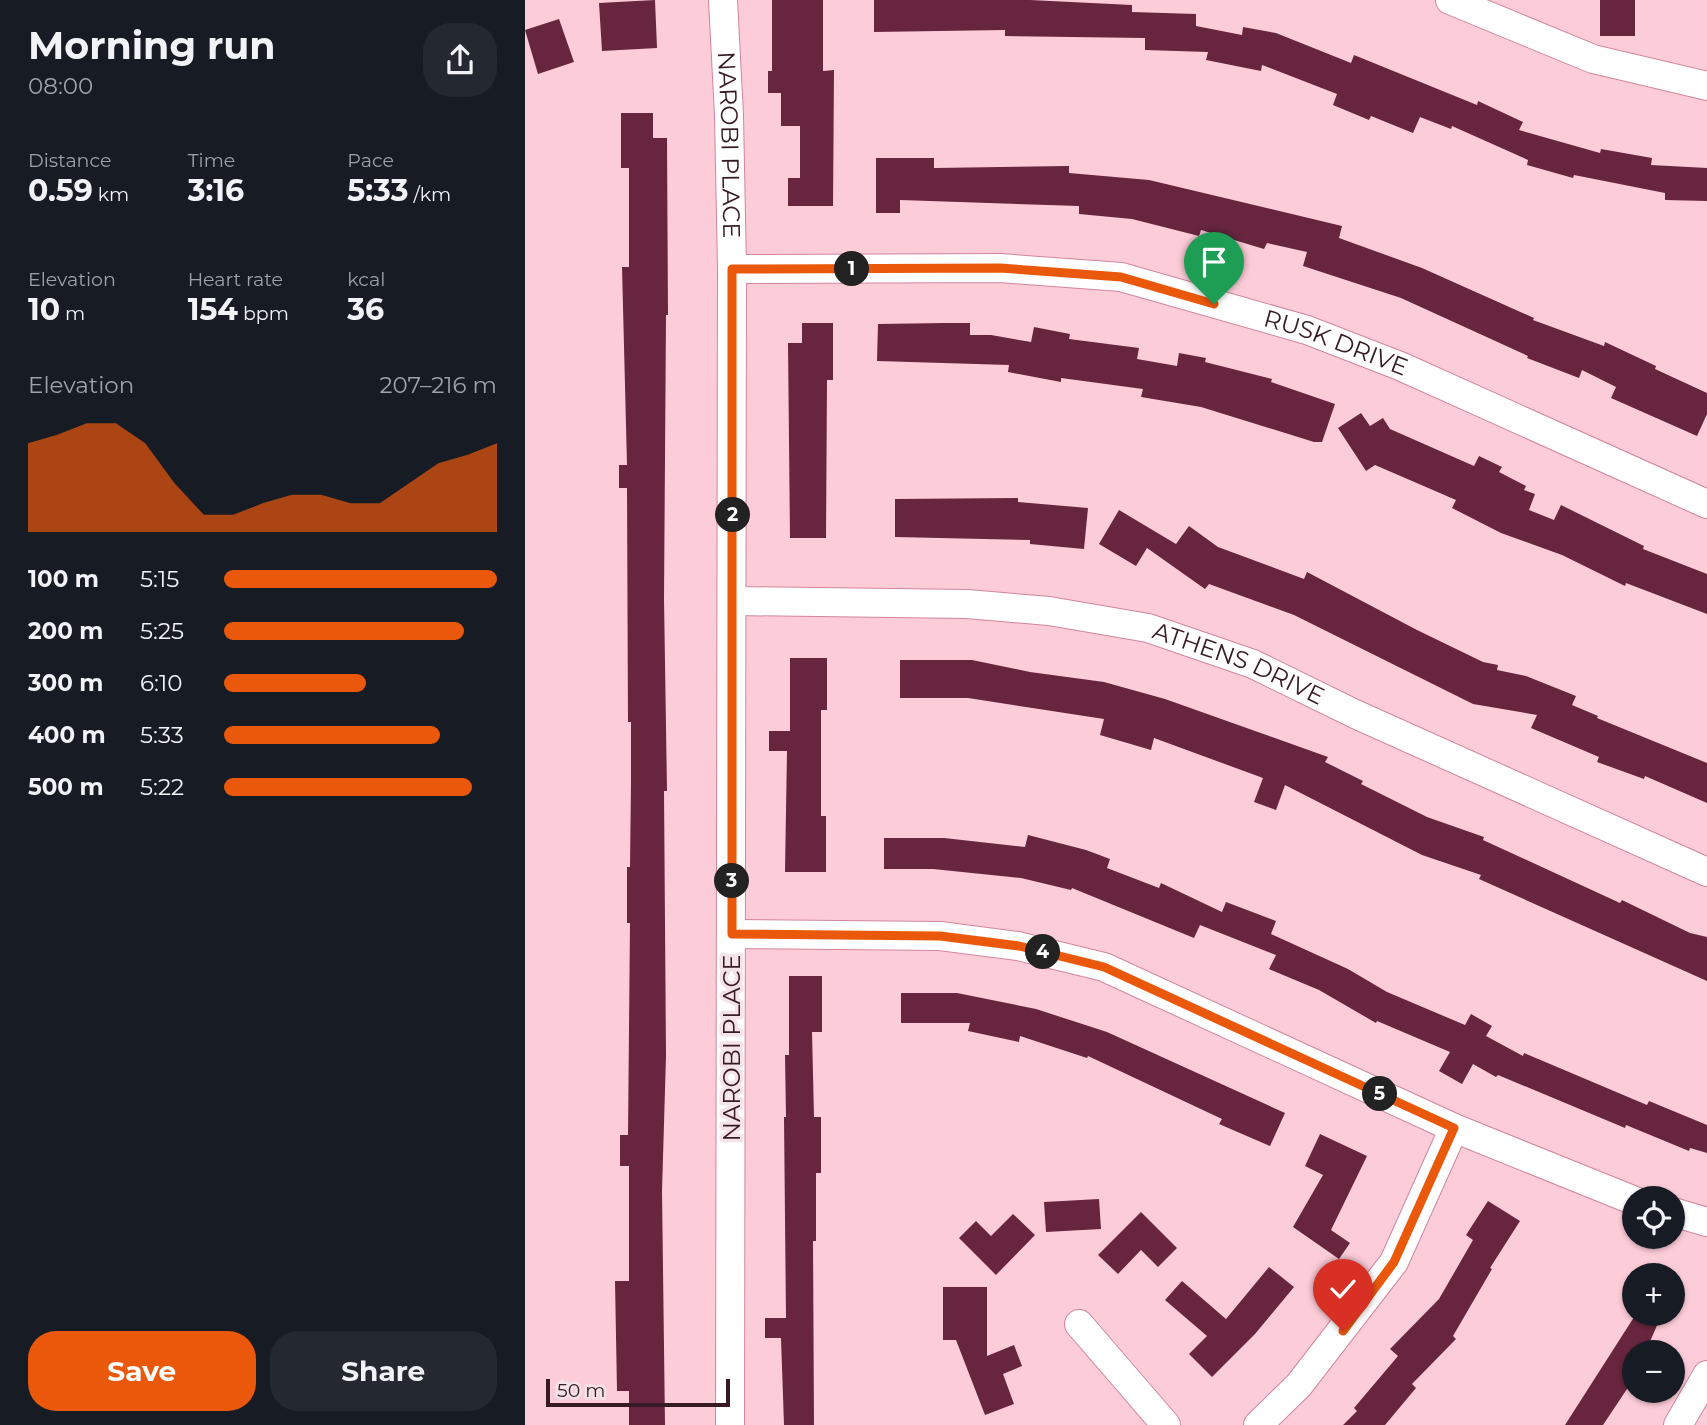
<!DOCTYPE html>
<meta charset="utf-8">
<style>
body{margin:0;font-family:Montserrat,sans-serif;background:#242831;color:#f1f3f6;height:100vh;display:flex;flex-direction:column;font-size:26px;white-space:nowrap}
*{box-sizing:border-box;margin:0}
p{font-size:23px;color:#9ea1a6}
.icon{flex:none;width:38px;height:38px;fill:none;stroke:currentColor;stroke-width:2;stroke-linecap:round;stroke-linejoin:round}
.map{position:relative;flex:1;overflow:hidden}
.sheet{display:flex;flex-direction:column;background:#171b24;width:525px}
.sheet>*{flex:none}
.controls{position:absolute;left:1097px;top:1186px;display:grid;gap:14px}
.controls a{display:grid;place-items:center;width:63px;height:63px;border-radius:50%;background:#171b24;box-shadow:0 2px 5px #0004;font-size:35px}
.scale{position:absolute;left:21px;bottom:18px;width:184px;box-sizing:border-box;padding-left:7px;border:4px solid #371a23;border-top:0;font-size:19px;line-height:24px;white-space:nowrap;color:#371a23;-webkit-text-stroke:5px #f4e3e8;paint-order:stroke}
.pin{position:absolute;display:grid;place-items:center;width:60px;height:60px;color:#fff;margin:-72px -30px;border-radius:50% 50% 50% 0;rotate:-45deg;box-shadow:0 0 7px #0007}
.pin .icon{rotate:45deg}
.km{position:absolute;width:35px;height:35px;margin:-18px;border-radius:50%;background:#222;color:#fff;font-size:19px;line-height:35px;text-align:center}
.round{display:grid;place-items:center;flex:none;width:74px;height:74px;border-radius:28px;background:#242831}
.overview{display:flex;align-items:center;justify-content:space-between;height:119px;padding:0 28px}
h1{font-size:38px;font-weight:700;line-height:52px}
.metrics{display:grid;grid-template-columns:repeat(3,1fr);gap:10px;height:119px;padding:7px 28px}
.metrics div{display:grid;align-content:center}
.metrics b{font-size:30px;font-weight:700}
.metrics small{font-size:19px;font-weight:400}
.metrics p{font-size:19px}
.chart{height:196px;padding:14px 28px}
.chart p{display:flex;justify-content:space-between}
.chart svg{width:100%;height:126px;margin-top:7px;fill:#ea580c;opacity:.7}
.action{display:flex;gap:14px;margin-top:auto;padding:14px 28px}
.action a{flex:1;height:80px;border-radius:28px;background:#ea580c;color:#fff;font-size:28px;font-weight:700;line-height:80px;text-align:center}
.action a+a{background:#242831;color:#f1f3f6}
ul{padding:0 28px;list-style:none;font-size:23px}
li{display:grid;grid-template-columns:112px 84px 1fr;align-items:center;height:52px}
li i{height:18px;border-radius:9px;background:#ea580c}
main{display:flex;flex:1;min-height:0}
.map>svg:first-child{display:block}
</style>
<main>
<section class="sheet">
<div class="overview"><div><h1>Morning run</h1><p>08:00</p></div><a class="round"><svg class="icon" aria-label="share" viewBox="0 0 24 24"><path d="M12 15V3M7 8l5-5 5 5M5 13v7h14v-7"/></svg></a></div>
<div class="metrics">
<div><p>Distance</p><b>0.59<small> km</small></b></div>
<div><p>Time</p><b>3:16</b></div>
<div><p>Pace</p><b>5:33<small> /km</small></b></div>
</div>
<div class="metrics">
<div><p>Elevation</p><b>10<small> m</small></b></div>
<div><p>Heart rate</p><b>154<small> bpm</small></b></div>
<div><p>kcal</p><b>36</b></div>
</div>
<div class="chart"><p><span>Elevation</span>207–216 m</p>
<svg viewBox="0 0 160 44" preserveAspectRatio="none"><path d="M0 44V13L10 10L20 6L30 6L40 13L50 27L60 38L70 38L80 34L90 31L100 31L110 34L120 34L130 27L140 20L150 17L160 13V44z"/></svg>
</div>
<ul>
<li><b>100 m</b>5:15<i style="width:100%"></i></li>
<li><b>200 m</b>5:25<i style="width:88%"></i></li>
<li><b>300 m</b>6:10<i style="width:52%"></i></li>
<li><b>400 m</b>5:33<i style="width:79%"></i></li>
<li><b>500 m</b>5:22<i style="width:91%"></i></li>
</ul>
<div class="action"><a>Save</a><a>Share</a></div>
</section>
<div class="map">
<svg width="1182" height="1425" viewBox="0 0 1182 1425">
<rect width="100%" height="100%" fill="#fdccd9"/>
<g fill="#67263e">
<polygon points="130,0 132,48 77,51 74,3"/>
<polygon points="247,0 298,0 298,71 309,70 308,206 263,206 263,178 275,178 275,126 256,126 256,93 243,93 243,71 247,71"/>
<polygon points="349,0 505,0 607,5 607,12 671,14 671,26 717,35 718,27 751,33 826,63 829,55 952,105 953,101 998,122 994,130 1075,153 1076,149 1127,158 1126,165 1182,168 1182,201 1140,200 1140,193 1049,175 1048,178 1002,165 1003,160 927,126 926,129 895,117 888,133 846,116 844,120 808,105 812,94 737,65 736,71 681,60 683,52 620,50 620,38 480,36 480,30 349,32"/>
<rect x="1075" y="0" width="35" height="36"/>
<polygon points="34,19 49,62 13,74 0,30"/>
<polygon points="96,113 128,113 128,138 142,138 143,315 141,315 139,599 142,791 139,791 141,1056 137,1191 140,1425 104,1425 104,1391 92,1391 90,1281 104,1281 104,1166 95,1166 95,1135 103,1135 105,923 102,923 102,867 105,867 106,783 106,722 103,722 102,488 94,488 94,465 102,465 97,267 104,267 104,168 96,168"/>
<polygon points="351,158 409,158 409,168 544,166 544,173 624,180 817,226 814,238 897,268 1009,318 1008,320 1079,346 1080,342 1131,366 1130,369 1182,393 1182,414 1172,436 1086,398 1091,387 1057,370 1054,378 1002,358 1003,356 876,298 778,266 782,252 742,243 739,249 676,230 674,236 607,219 554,214 554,206 375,200 375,213 351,213"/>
<polygon points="277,323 308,323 308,380 302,380 301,538 265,538 263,343 277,343"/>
<polygon points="420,323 445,323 445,335 466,335 506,342 509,327 545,334 544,339 614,348 612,359 652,366 654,353 681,358 680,362 747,379 746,382 810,404 797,442 789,442 676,407 616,397 618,389 536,378 536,382 483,372 484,365 352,361 353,324"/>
<polygon points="836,413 845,426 858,418 865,429 949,466 954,456 977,467 974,472 1001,486 999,490 1010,494 1004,510 1029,520 1036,505 1119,546 1118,549 1182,574 1182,614 1101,583 1100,586 1037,555 976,533 927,508 931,500 850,465 841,471 813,428"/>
<polygon points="493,498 493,502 563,508 559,549 505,544 505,540 370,537 370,499"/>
<polygon points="594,510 651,544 664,526 693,547 779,579 782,572 892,630 958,662 973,665 972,670 1001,676 1051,696 1047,705 1073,716 1072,718 1182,763 1182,803 1120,776 1119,779 1072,762 1074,757 1006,728 1012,715 948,704 769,615 684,584 680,589 622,548 611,566 574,544"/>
<polygon points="265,658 302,658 302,710 296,710 296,816 301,816 301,872 260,872 262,751 244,751 244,731 265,731"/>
<polygon points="375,660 447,660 505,672 579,682 640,699 803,757 800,762 838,781 836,784 902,817 959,837 958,840 1095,903 1097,900 1165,933 1182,937 1182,981 954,879 956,875 897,855 760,785 751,810 729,802 738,778 629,738 626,750 575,735 579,719 443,698 375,698"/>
<polygon points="503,835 561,850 585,859 582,868 634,888 636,883 697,912 701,902 751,921 746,934 823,969 862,992 940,1025 946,1014 967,1026 961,1036 998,1056 999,1053 1122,1105 1124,1101 1182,1125 1182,1153 1165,1148 1164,1151 1101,1125 1100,1128 973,1075 971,1077 948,1064 937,1084 914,1071 925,1052 852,1021 851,1023 794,990 744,969 751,955 675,925 669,938 547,888 546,890 496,878 408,869 359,869 359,838 419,838 500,847"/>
<polygon points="264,976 297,976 297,1032 287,1032 289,1117 296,1117 296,1173 291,1173 291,1241 288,1241 289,1425 259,1425 256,1338 240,1338 240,1318 261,1318 259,1117 261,1117 260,1055 264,1055"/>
<polygon points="376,993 432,993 511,1009 582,1032 760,1113 745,1146 694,1124 697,1119 563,1056 562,1058 495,1036 494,1042 443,1031 445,1023 376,1023"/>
<polygon points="795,1134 842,1156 806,1230 825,1243 814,1259 768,1227 798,1175 780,1166"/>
<polygon points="574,1199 576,1229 521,1232 519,1202"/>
<polygon points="963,1201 995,1221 965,1268 967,1269 928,1336 931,1339 887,1384 891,1388 860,1425 818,1425 832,1411 829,1408 873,1356 865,1349 914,1299 948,1240 941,1235"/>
<polygon points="616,1212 652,1248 633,1267 616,1250 593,1274 573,1255"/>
<polygon points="488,1214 510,1235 471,1275 434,1238 451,1221 466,1236"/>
<polygon points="744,1267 769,1287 730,1334 687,1377 664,1354 682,1336 640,1300 657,1281 701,1319"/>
<polygon points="418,1287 462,1287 462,1356 489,1345 497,1366 478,1374 489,1404 460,1415 431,1340 418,1340"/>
<polygon points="1111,1314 1137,1314 1120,1353 1110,1353 1110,1377 1078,1425 1040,1425"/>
</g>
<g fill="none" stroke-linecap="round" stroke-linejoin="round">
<g stroke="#d1869d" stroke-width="30">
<g id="minor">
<path id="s1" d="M198,0L204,115L207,269L205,1425"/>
<polyline points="925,0 1068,59 1182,86"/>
<path id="s2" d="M207,269L475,268L596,277L782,330L875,366L1182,504"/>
<path id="s3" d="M208,601L442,604L524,611L623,628L728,664L830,714L1182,872"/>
<polyline points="207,934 415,936 493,946 579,967 929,1128 1110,1201"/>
<polyline points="1148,1212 1182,1222"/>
<polyline points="554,1324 641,1425"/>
<polyline points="733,1425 774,1385 869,1262 929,1128"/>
<polyline points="1153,1425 1182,1375"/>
</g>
</g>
<use href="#minor" stroke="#fff" stroke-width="28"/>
</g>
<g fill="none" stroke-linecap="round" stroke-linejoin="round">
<g stroke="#fff" stroke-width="14">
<polyline id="route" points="689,304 596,277 475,268 207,269 207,934 415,936 494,946 579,967 929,1128 869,1262 818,1331"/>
</g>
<use href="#route" stroke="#ea580c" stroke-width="9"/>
</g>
<g text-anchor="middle" stroke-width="7" stroke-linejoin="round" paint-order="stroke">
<g font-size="24" fill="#371a23" stroke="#f4e3e8">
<text dy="8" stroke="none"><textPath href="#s1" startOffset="145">NAROBI PLACE</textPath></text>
<text dy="8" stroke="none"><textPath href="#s2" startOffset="614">RUSK DRIVE</textPath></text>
<text dy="8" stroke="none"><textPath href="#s3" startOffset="514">ATHENS DRIVE</textPath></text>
<text transform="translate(207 1048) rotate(-90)" y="8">NAROBI PLACE</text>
</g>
</g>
</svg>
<div class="controls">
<a><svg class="icon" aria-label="locate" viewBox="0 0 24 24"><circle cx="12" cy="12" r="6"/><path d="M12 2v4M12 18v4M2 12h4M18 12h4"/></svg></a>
<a>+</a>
<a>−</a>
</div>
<div class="scale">50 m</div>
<div class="pin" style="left:689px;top:304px;background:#1e9e55"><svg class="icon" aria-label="arrive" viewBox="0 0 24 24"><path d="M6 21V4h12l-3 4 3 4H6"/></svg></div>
<div class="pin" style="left:818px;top:1331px;background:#d93025"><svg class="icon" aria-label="check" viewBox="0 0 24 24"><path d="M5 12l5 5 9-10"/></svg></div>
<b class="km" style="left:327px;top:269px">1</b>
<b class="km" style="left:208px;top:515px">2</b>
<b class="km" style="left:207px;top:881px">3</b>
<b class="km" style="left:518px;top:952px">4</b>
<b class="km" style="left:855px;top:1094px">5</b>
</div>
</main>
